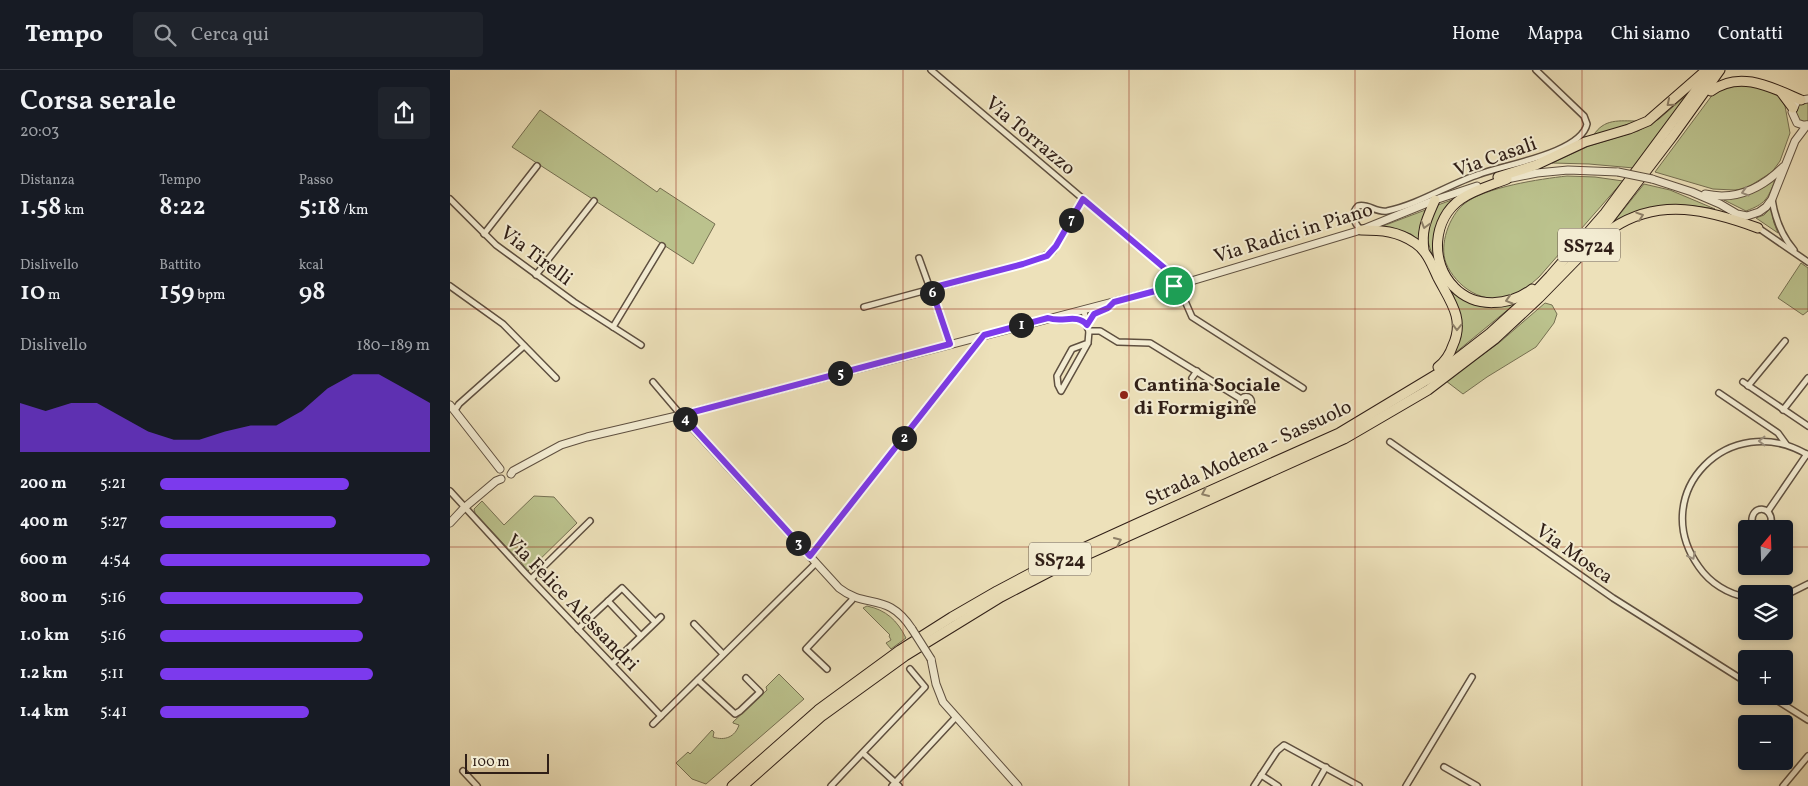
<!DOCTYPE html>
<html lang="it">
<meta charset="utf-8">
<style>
body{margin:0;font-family:Vollkorn,serif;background:#20242c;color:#f1f3f6;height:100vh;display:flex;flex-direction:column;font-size:19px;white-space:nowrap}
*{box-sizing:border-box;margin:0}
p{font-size:16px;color:#9ea1a6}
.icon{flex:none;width:28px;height:28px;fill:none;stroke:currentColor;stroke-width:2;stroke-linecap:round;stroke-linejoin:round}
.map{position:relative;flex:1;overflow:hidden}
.panel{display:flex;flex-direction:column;background:#171b24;width:450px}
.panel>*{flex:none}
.needle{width:32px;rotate:19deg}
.fabs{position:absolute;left:1288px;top:450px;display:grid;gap:10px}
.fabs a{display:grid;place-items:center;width:55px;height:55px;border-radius:5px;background:#171b24;box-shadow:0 2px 8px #0003;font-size:25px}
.scale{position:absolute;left:15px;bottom:12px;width:84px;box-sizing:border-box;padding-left:5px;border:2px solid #301f17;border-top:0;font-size:14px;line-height:18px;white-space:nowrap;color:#301f17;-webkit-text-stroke:4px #f3ecd2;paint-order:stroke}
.pin{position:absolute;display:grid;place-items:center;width:42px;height:42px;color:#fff;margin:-21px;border:2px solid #fff;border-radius:50%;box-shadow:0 1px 5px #0007}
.km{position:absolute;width:25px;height:25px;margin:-12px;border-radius:50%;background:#222;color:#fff;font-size:14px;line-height:25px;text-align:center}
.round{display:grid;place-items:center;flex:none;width:52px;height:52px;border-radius:5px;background:#20242c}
.headline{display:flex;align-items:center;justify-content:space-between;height:85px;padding:0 20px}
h1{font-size:28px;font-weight:600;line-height:38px}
.stats{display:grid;grid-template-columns:repeat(3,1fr);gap:8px;height:85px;padding:5px 20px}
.stats div{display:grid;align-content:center}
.stats b{font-size:25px;font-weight:600}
.stats small{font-size:14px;font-weight:400}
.stats p{font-size:14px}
.chart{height:140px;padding:10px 20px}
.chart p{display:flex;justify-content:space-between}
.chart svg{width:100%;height:90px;margin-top:5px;fill:#7c3aed;opacity:.7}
ul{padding:0 20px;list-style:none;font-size:16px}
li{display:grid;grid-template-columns:80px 60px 1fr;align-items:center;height:38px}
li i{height:12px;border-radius:6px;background:#7c3aed}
header{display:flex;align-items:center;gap:30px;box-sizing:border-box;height:70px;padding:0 25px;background:#171b24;border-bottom:1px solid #363941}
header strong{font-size:24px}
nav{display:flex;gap:28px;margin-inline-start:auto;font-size:18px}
.search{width:350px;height:45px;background:#20242c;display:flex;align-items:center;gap:12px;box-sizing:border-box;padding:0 18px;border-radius:5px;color:#9ea1a6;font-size:19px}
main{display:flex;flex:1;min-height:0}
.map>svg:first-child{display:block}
</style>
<header>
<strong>Tempo</strong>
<div class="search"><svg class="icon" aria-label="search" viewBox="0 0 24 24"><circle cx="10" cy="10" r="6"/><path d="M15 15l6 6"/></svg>Cerca qui</div>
<nav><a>Home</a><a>Mappa</a><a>Chi siamo</a><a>Contatti</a></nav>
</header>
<main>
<section class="panel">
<div class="headline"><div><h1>Corsa serale</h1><p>20:03</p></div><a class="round"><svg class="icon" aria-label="share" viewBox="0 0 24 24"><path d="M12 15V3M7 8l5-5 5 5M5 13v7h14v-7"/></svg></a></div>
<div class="stats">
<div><p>Distanza</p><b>1.58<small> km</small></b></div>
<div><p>Tempo</p><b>8:22</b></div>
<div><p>Passo</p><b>5:18<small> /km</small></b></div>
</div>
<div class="stats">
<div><p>Dislivello</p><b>10<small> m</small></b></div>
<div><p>Battito</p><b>159<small> bpm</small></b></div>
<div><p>kcal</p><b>98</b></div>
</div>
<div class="chart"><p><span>Dislivello</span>180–189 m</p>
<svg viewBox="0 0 160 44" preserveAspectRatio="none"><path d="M0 44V20L10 24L20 20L30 20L40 27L50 34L60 38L70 38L80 34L90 31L100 31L110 24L120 13L130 6L140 6L150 13L160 20V44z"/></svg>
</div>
<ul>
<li><b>200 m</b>5:21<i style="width:70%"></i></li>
<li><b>400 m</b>5:27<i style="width:65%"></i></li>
<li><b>600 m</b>4:54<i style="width:100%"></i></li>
<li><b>800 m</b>5:16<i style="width:75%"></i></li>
<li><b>1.0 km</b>5:16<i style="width:75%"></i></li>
<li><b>1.2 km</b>5:11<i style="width:79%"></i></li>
<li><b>1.4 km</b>5:41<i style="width:55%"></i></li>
</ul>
</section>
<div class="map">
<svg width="1358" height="716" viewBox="0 0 1358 716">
<rect width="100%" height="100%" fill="#ede1ba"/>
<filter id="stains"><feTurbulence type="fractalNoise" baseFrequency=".004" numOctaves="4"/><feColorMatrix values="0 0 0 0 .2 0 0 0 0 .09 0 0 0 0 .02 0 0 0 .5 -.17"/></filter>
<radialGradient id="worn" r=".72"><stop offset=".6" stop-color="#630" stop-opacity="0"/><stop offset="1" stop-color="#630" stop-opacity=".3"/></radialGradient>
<g fill="#bbc28d" stroke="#767052">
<polygon points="1296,10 1328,24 1335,36 1340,63 1330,91 1322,102 1295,119 1284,120 1263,119 1205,102 1266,20"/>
<polygon points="1240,22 1184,98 1139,94 1102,93 1139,76 1188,61 1209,49"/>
<polygon points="1358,32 1358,53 1350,52 1345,40 1348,34"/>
<polygon points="90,40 207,122 210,118 265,154 243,194 62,77"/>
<path d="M1188,51L1143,66C1154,48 1169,51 1188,51Z"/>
<path d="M1117,106L1145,107L1173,111L1089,207C1081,214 1071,223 1061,226C1034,236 1006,217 996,193C989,175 999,146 1014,134C1035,117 1090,109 1117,106Z"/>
<path d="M1325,110C1318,129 1315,134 1296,141L1274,130C1294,127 1308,122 1325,110Z"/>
<path d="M1194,114L1220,120L1265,139C1241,135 1215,132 1191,141C1181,144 1171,150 1162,154Z"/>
<path d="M1007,128L994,144L990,199C975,173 973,161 988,135Z"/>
<polygon points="1321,138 1324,153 1328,163 1306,148 1314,145"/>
<polygon points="978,139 970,171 961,164 933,156"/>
<polygon points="1351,193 1358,198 1358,241 1353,245 1328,228"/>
<path d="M1002,222C1030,238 1034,241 1066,233L1005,283C1014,255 1012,249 1002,222Z"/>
<polygon points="1095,233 1102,235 1107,244 1104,253 1086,277 1037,307 1013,324 996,311 1050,272"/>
<path d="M84,426L104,427L127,453L78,501C73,496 71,491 67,486L64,485L25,443L24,439L32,431L54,455Z"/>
<path d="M417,536C436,540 447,550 456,568L441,579L436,573L441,570L439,566L440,565L413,538Z"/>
<path d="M329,604L354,629L256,714L242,709L226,693L238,682L240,684L262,660L264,662L263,667C275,671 285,667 289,655L283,653V652L317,620L316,617Z"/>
</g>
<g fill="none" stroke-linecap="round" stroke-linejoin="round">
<g stroke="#5f5040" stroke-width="8">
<g id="minor">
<polyline points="481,0 718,201 724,216"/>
<polyline points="0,129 46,175 124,232 191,275"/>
<path d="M1322,129C1325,149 1331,165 1344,180"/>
<polyline points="1307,157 1358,192"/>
<path d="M911,160C904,153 900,144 908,136C918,133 926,143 937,141C970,134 999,114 1030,104C1054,95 1131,83 1137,54L1134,46L1086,0"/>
<polyline points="34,164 87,96"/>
<polyline points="469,188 500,274"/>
<polyline points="86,205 144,131"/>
<polyline points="728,215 742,247 853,318"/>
<polyline points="0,216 53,254 106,308"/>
<polyline points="414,237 573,194 587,190 603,181 633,129"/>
<polyline points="634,241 637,255 644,244 658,238 664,232"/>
<path d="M601,249C612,253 623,246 634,251L639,261L638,273L611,321L608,315L607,306L622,279L638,273"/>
<polyline points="163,257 212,176"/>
<polyline points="639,261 650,261 668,272 700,273 791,329"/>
<polyline points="742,308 747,301"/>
<polyline points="203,312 231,345"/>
<polyline points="1293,312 1358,356"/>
<polyline points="1298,316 1335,271"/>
<polyline points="1269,323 1328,363 1336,374"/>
<circle cx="796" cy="332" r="5.5"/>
<polyline points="5,340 9,334 74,276"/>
<polyline points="1333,340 1358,308"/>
<polyline points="940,372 1163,528 1296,612"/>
<polyline points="0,421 75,503 211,646"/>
<polyline points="1318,441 1357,384"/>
<path d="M1308,459L1302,453C1300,434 1324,435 1321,454L1315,459"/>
<polyline points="360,487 534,265"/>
<polyline points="81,509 140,451"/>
<polyline points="1334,526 1358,514"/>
<path d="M1296,527C1278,524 1260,513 1249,497C1196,423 1280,338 1358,385"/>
<polyline points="158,531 191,566"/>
<polyline points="244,554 273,584"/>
<polyline points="128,559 172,518 205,552"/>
<polyline points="162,594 211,547"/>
<polyline points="377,599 356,579 402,530 402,526"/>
<polyline points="248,610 285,644 290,641 310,622 296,608"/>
<polyline points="1320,626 1358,650"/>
<polyline points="203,654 366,493"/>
<polyline points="413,683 449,716"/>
<polyline points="994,697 1027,716"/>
<polyline points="13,701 27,716"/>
<polyline points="811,705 828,716"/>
<polyline points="381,716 475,617 460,599"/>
<polyline points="442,716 506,647"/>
<polyline points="804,716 827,681 834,675 909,716"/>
<polyline points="865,716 876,697"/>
<polyline points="956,716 1022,607"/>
<polyline points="1333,716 1358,686"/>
</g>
</g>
<g stroke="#5f5040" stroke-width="9">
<g id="tertiary">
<polyline points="1358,29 1347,31 1342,42 1347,53 1353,55 1358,55"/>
<polyline points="1202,109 1242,122 1270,134 1287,144 1297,146 1309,142 1316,137 1322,129 1345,71 1357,55"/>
<polyline points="1052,110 1087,103 1118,100 1168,102"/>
<path d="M1255,124C1286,131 1311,119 1333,97"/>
<polyline points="0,335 50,399"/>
<path d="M231,345L389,518C417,540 437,521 462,559"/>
<polyline points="61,404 63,401 111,375 137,367 231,345 728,215 911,160 985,130 1027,116"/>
<polyline points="0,453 14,438 46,411 51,409"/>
<polyline points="481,589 486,614 493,632 568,716"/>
</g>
</g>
<g stroke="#301f17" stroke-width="11">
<g id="trunk">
<path d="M1261,21C1290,0 1321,17 1351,30"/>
<polyline points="1331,22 1343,38"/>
<polyline points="1048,107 1086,95 1135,72 1179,59 1198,51 1254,2"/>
<path d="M1057,109C1042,115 1024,120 1011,129C982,149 980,193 1004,217C1025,239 1060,236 1082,219"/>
<path d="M911,160C931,160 948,161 965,173C977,181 982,195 988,208C1000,231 1015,249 1003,275C1000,284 996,291 988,297"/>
<path d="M1145,173C1151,168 1157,163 1163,158C1210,127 1259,140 1308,158"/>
<path d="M974,180C971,159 977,149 985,130"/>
<polyline points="282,716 368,640 450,580 502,547 547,521 598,494 688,453 889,363 987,304 1040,263 1084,223 1100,206 1155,143 1261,0"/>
<polyline points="293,716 372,646 455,586 551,527 601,501 894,369 978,320 1045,269 1089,228 1135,181 1222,67 1270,0"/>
</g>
</g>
<use href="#minor" stroke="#f3ecd2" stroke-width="5"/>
<use href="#tertiary" stroke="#f3ecd2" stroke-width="7"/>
<use href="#trunk" stroke="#ede1ba" stroke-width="9"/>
<g stroke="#5f5040" stroke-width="9" stroke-linecap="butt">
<g id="tertiary-bridge">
<polyline points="1168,102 1202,109"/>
<polyline points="462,559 481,589"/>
</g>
</g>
<use href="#tertiary-bridge" stroke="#f3ecd2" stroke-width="7"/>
</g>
<defs><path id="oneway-chevron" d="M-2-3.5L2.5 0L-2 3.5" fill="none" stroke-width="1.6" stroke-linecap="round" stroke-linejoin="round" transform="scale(1.25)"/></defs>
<g stroke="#8e8068">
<use href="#oneway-chevron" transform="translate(1220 33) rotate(140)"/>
<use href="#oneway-chevron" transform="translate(1190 146) rotate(-18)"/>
<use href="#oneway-chevron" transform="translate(975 155) rotate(106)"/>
<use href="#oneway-chevron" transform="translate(1059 230) rotate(164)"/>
<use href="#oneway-chevron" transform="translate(1007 257) rotate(91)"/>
<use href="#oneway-chevron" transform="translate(755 423) rotate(156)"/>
<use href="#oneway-chevron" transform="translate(668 471) rotate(-24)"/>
</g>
<g stroke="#9b907e">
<use href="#oneway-chevron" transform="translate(1295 122) rotate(163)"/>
<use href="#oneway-chevron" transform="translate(1312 371) rotate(-180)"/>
<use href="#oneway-chevron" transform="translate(1242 486) rotate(63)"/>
</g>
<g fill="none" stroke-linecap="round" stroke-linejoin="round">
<g stroke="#fff" stroke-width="10">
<path id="route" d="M633,129L718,201L724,216L664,232L658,238L644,244L637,255C627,243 613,253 598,248L534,265L360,486L232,345L500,274L481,218L573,194L597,186L606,176Z"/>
</g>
<use href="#route" stroke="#7c3aed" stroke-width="6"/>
</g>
<path fill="none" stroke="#8f2418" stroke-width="1" stroke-opacity="0.55" d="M226,0V716M453,0V716M679,0V716M905,0V716M1132,0V716M0,239H1358M0,477H1296M1334,477H1358"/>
<circle fill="#8f2418" stroke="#f3ecd2" stroke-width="2" cx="674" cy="325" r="5"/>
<g text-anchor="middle" stroke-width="4" stroke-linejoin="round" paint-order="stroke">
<g fill="#f3ecd2" stroke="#6a5c4f" stroke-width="1">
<rect x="1108" y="158.5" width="62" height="33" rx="4"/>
<rect x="579" y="472.5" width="62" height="33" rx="4"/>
</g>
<g font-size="19" font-weight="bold" fill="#301f17">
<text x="1139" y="182">SS724</text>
<text x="610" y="496">SS724</text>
</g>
<g font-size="20" fill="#301f17" stroke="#f3ecd2">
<text transform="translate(581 65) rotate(40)" y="7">Via Torrazzo</text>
<text transform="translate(1045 86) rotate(-19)" y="7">Via Casali</text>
<text transform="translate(843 162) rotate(-17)" y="7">Via Radici in Piano</text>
<text transform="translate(87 185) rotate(37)" y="7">Via Tirelli</text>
<text transform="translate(798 382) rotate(-25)" y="7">Strada Modena - Sassuolo</text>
<text transform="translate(1125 483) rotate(35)" y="7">Via Mosca</text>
<text transform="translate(123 532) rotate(46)" y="7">Via Felice Alessandri</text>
</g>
<g font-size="20" font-weight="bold" fill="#301f17" stroke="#f3ecd2" text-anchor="start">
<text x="684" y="321">Cantina Sociale<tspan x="684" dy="23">di Formigine</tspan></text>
</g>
</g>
<rect width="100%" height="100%" filter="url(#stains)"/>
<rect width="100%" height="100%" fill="url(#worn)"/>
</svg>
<div class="fabs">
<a><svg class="needle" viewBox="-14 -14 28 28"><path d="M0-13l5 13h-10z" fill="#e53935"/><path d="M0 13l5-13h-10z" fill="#9ea1a6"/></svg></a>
<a><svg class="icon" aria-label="layers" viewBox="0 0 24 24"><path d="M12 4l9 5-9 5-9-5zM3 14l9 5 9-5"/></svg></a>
<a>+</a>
<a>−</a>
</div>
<div class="scale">100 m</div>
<div class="pin" style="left:724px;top:216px;background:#1e9e55"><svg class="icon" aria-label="arrive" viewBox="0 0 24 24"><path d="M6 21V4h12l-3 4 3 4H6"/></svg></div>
<b class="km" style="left:571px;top:255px">1</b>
<b class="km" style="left:454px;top:368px">2</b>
<b class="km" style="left:348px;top:473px">3</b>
<b class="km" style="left:235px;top:349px">4</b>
<b class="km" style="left:390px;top:303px">5</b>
<b class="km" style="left:482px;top:223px">6</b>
<b class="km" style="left:621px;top:150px">7</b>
</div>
</main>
